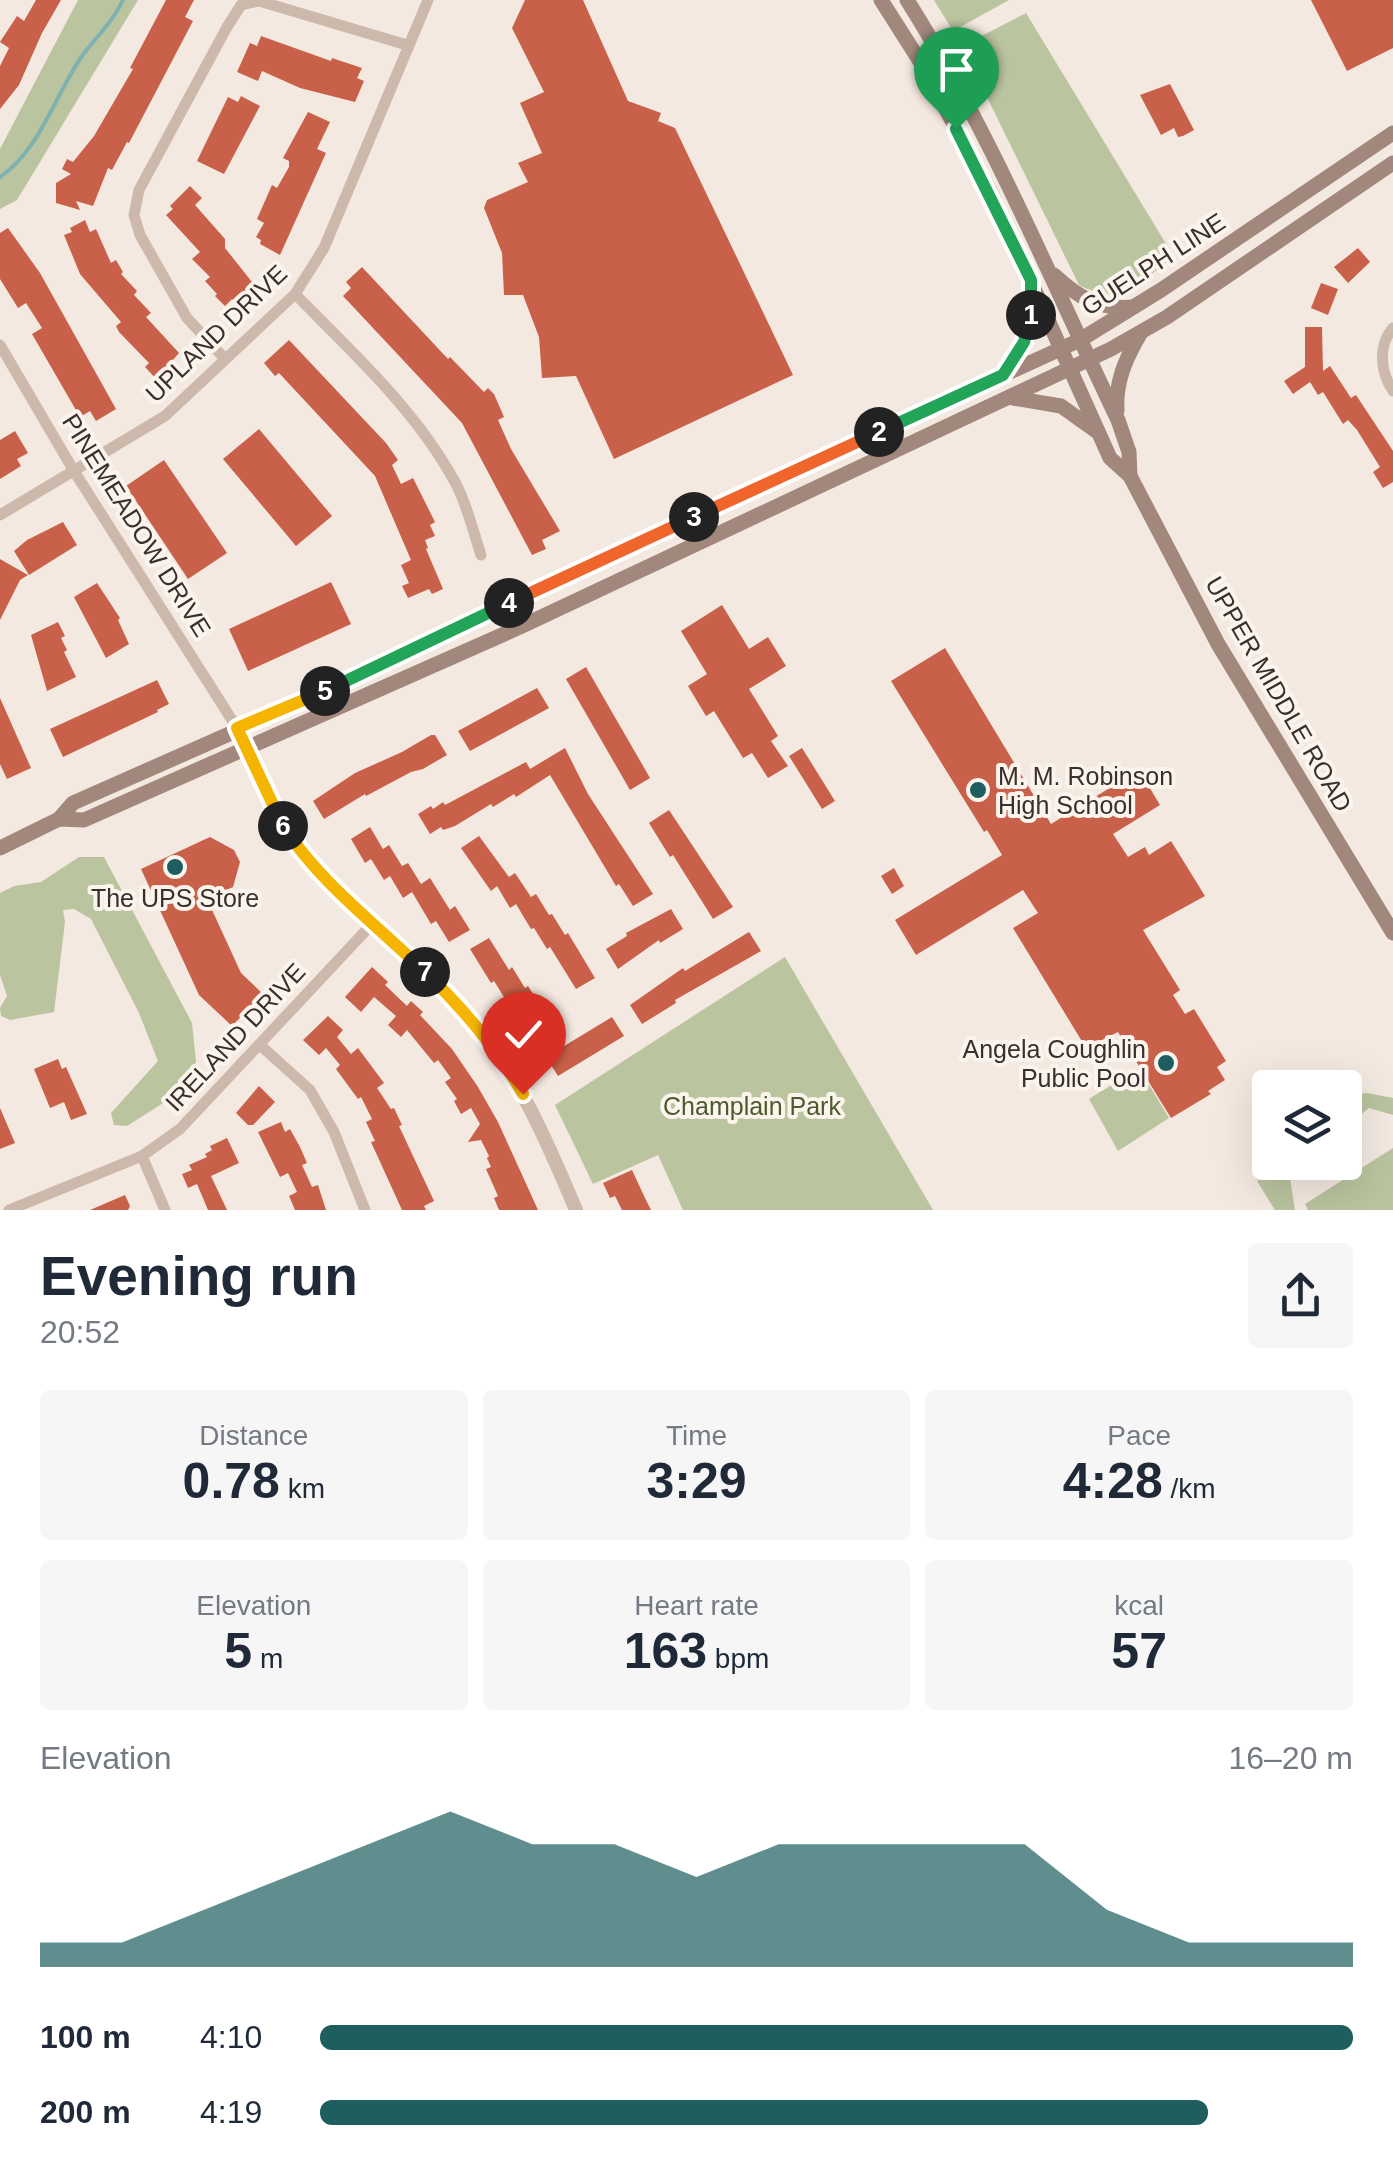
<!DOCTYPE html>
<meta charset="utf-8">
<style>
body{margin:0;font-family:Helvetica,sans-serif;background:#f6f6f7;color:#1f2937;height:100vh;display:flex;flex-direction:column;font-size:38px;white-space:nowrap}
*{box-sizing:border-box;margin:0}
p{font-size:32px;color:#747a83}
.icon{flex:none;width:55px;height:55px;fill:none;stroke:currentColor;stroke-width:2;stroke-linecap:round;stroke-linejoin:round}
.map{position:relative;height:1210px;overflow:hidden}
.details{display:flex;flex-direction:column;background:#fff;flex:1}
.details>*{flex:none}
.controls{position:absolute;left:1252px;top:1070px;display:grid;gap:20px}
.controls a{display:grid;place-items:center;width:110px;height:110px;border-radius:10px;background:#fff;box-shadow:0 10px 40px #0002;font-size:50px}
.pin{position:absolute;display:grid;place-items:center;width:85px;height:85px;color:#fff;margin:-102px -42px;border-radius:50% 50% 50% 0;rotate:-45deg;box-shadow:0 0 10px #0007}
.pin .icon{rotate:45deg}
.km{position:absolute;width:50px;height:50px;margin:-25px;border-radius:50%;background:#222;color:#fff;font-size:28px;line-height:50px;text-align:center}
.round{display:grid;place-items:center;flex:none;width:105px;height:105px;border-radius:10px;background:#f6f6f7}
.headline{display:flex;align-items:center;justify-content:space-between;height:170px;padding:0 40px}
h1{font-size:55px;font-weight:800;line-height:75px}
.figures{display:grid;grid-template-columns:repeat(3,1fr);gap:15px;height:170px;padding:10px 40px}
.figures div{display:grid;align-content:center;border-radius:10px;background:#f6f6f7;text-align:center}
.figures b{font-size:50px;font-weight:800}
.figures small{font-size:28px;font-weight:400}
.figures p{font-size:28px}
.chart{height:280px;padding:20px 40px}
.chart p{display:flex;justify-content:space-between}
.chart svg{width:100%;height:180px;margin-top:10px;fill:#1e5e5e;opacity:.7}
ul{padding:0 40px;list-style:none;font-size:32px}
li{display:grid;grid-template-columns:160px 120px 1fr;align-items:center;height:75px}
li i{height:25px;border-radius:12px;background:#1e5e5e}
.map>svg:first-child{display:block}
</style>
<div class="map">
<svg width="1393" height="1210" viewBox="0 0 1393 1210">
<rect width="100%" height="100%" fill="#f4e9e0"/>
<g fill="#bac49f">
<polygon points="78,0 138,0 17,200 0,209 0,149"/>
<polygon points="934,0 1009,0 953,31"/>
<path d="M1026,13L1174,257C1138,282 1124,308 1079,285L962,46Z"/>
<polygon points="79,857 104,857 192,1023 196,1061 193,1075 168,1100 127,1126 114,1125 111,1113 158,1061 139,1013 91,919 74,909 63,910 65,922 54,1012 10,1020 1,1016 0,1008 7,996 0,975 0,893 14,886 41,882"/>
<polygon points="785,957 933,1210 683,1210 658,1155 593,1184 555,1105"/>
<polygon points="1139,1068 1169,1118 1118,1151 1089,1099"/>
<polygon points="1367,1093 1393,1098 1393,1115 1369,1108 1345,1127 1345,1095"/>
<polygon points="1393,1148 1393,1210 1308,1210 1305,1204"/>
<polygon points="1276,1163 1293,1163 1290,1178 1295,1210 1275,1210 1257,1181 1274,1172"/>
</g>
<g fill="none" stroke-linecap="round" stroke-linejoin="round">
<path stroke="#7eb2b1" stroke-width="4" d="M0,177C40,150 55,95 82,56C96,37 113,22 123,0"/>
</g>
<g fill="#c96049">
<polygon points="36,0 61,0 42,33 19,85 0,109 0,66 9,48 0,42 17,16 24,21"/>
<polygon points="166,0 194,0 185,17 193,21 129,143 127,142 112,170 108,168 93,206 76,201 80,210 56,203 56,183 71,174 62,169 67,159 73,162 94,136 133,69 130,68"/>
<polygon points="525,0 583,0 628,101 661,113 658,121 675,128 793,375 614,459 576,376 542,378 539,337 523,295 504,295 502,253 484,208 487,200 528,182 518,163 542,153 520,103 544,92 512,28"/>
<polygon points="1311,0 1393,0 1393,48 1347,71"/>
<polygon points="261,36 331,61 332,58 362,68 357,78 364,81 355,102 300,88 262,71 258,81 237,72 250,43 257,46"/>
<polygon points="1170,84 1194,130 1183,136 1178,137 1174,128 1161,135 1140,95"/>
<polygon points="241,96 260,106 224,174 197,161 228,97 238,102"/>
<polygon points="308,112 330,122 317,149 326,153 280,255 260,244 261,240 256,237 264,223 257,219 272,185 277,188 289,167 289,161 283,158"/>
<polygon points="190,186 202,198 195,205 225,239 225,248 252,282 250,284 254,289 237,305 232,299 225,306 215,296 217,294 205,281 210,277 192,259 200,252 166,215 173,209 170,206"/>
<polygon points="85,220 90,232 96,229 111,263 116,260 123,272 121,274 137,291 134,295 151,313 146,317 179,353 172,361 177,366 160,383 145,367 149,363 119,332 116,326 121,322 80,274 64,235 72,232 70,228"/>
<polygon points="8,228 40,273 116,409 96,421 90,411 80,417 32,334 42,328 26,303 18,308 0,279 0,233"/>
<polygon points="1358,248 1370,262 1348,283 1334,267"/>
<polygon points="362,267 448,359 450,357 484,392 488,388 494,394 504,417 498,420 511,449 560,531 542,540 546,549 532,555 462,423 343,296 351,288 346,282"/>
<polygon points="1321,283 1338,289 1328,315 1311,308"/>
<polygon points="1305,327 1322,327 1323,371 1330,366 1351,398 1356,395 1393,451 1393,482 1383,488 1373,472 1380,467 1357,430 1348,420 1343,424 1323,392 1318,395 1310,382 1293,394 1284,381 1305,367"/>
<polygon points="289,340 386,443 398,460 392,465 401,484 413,478 435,522 430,525 435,536 425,540 428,548 426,549 443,589 432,594 429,589 408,598 402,586 409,583 401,565 411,560 375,476 279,373 275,376 264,363"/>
<polygon points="259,429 332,516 296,546 223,459"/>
<polygon points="15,431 28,453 17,459 21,466 0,479 0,440"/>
<polygon points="164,460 227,553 188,579 126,486"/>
<polygon points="63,522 77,545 29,575 14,551 27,540"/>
<polygon points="0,559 28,575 20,580 0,620"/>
<polygon points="331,582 351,624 248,671 229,629"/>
<polygon points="97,583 120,618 118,620 129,644 106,658 74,597"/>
<polygon points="722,605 749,649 768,637 786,666 749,689 778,736 771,741 788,766 768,778 752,753 743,758 714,711 706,716 688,686 707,674 681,631"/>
<polygon points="58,622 65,636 61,638 67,650 64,652 76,677 47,691 31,635"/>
<polygon points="945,648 1051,824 1139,770 1160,805 1113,834 1128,857 1145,847 1149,855 1171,841 1205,896 1143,930 1180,990 1173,995 1185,1014 1194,1009 1226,1061 1217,1067 1225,1080 1208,1091 1211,1094 1171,1118 1118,1032 1086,1048 1013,928 1038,913 1023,890 916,955 895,920 1002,855 987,830 984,832 891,681"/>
<polygon points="586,667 650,778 630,790 566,679"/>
<polygon points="157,680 169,704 157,710 158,712 63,757 50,729"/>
<polygon points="537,688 549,708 470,751 458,731"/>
<polygon points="0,698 31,768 7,779 0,764"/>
<polygon points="431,735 435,735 447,755 423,769 411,772 366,796 365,794 324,819 313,801 355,773 402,752"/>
<polygon points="565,748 588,794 653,894 633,906 619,884 616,886 550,775 516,797 514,794 493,807 491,804 455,826 443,830 441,827 430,834 418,814 431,806 433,809 443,802 445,805 526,762 530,769"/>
<polygon points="802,748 835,801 822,809 789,756"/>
<polygon points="669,810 733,907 713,919 673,855 670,857 649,823"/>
<polygon points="370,827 383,849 389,845 402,866 408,863 421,884 430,878 450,910 455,906 470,930 449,942 436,921 431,924 412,892 403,898 390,876 384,880 371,859 365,863 351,839"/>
<polygon points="479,836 509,877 515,873 531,897 536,894 549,915 552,914 565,935 568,933 595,978 576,989 550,947 547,949 534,928 531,929 516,904 510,908 497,886 491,891 461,848"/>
<polygon points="210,837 234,850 240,862 233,887 207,899 241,973 263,994 232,1026 199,995 141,869"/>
<polygon points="894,868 904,886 892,894 881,876"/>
<polygon points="671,909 683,929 660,943 659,940 618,969 606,949 627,936 626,933"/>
<polygon points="749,932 761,951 675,1000 676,1003 642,1024 630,1005 683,968 685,971"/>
<polygon points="489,938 509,970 512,967 525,988 528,986 549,1020 530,1032 510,1000 507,1002 494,981 491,983 470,949"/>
<polygon points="372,967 388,982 385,985 407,1006 411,1001 423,1012 420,1015 452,1049 478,1087 498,1122 538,1210 499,1210 494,1198 498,1196 486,1169 491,1167 487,1158 489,1156 481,1140 468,1142 480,1124 471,1108 461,1114 454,1101 457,1099 445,1082 451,1078 438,1060 434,1063 407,1030 401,1037 388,1025 396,1016 374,997 361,1012 345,997"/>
<polygon points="328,1016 343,1030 337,1037 351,1054 358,1048 384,1083 377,1088 391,1109 394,1108 402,1125 399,1126 434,1201 424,1206 426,1210 402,1210 371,1142 375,1141 366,1122 372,1119 361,1097 358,1099 336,1069 340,1065 326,1048 319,1055 303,1040"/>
<polygon points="612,1017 624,1036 558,1076 546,1057"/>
<polygon points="58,1059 62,1069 66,1067 87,1114 71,1120 64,1102 50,1108 34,1069"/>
<polygon points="259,1086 275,1102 253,1125 248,1125 236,1113"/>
<polygon points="0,1108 15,1143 0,1149"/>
<polygon points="281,1122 285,1132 290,1129 300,1147 307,1163 302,1165 312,1187 318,1185 326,1210 295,1210 289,1196 297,1192 288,1173 280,1177 258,1132"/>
<polygon points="227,1138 239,1163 211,1176 227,1210 208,1210 197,1184 188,1188 182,1174 192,1170 189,1165 207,1157 205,1154 212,1150 210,1146"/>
<polygon points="632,1170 645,1198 651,1210 622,1210 615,1196 610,1198 603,1183"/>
<polygon points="125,1195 130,1206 128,1210 90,1210"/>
</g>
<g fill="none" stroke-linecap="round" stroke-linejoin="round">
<g stroke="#cdb9ab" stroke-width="11">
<path d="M295,294C353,353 415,409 455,482C467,504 473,531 481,555"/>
<path d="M1393,328C1377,346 1381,373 1393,391"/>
<polyline points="0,345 74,471 237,728"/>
<polyline points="225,359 187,318 140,235 134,215 139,190 227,27 241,5 259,1 407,45"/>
<polyline points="0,515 165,416 295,294 324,248 428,0"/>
<polyline points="260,1045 310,1090 334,1132 365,1210"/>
<polyline points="142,1156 165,1210"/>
<polyline points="9,1210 142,1156 180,1129 372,924"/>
</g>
<path stroke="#cdb9ab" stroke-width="14" d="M237,728C255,767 269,811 295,845C345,910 418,953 470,1016C518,1074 547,1141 576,1210"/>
<g stroke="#a1877c" stroke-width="15">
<polyline points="881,0 921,63 991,193 1110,458 1130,476 1218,644 1393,933"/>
<path d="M907,0C991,133 1050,278 1118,420L1129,452L1130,476"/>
<path d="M1054,275C1079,298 1099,310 1134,307"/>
<path d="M1004,374C1025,347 1033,323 1032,289"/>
<polyline points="1013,398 1061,406 1096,431"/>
<path d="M1117,411C1115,382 1126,358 1140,334"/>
<polyline points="59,819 84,820 520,627 1111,349 1167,317 1393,163"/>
<polyline points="0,848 59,819 73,803 322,693 715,507 1080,340 1161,290 1393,133"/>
</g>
</g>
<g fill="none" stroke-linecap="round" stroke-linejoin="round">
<g stroke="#fff" stroke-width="20">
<polyline id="split-1" points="956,129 1031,280 1031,315"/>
</g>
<g stroke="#fff" stroke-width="20">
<polyline id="split-2" points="879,432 1003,375 1024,342 1031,315"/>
</g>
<g stroke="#fff" stroke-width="20">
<polyline id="split-3" points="694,517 879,432"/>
</g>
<g stroke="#fff" stroke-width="20">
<polyline id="split-4" points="509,603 694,517"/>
</g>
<g stroke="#fff" stroke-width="20">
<polyline id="split-5" points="325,691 509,603"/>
</g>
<g stroke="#fff" stroke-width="20">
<polyline id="split-6" points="283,826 237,728 325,691"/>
</g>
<g stroke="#fff" stroke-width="20">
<path id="split-7" d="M283,826C320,883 377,925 425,972"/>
</g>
<g stroke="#fff" stroke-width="20">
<path id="split-8" d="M425,972C464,1009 496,1047 523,1094"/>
</g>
<use href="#split-1" stroke="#22a559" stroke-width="12"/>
<use href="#split-2" stroke="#22a559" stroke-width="12"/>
<use href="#split-3" stroke="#f0652b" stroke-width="12"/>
<use href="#split-4" stroke="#f0652b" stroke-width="12"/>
<use href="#split-5" stroke="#22a559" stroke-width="12"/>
<use href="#split-6" stroke="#f5b400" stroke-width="12"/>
<use href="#split-7" stroke="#f5b400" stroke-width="12"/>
<use href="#split-8" stroke="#f5b400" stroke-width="12"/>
</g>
<g fill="#1e5e5e" stroke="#fbf4ed" stroke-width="4">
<circle cx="978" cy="790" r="10"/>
<circle cx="175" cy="867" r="10"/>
<circle cx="1166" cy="1063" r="10"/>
</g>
<g text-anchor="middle" stroke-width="8" stroke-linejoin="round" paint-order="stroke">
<g font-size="25" fill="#3b2f2b" stroke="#fbf4ed">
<text transform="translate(1153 264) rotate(-33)" y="9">GUELPH LINE</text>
<text transform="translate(216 333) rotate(-44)" y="9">UPLAND DRIVE</text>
<text transform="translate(137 525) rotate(58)" y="9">PINEMEADOW DRIVE</text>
<text transform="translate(1279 694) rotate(60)" y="9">UPPER MIDDLE ROAD</text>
<text transform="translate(235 1037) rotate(-47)" y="9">IRELAND DRIVE</text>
</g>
<g font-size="25" fill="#3b2f2b" stroke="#fbf4ed" text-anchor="start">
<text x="998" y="785">M. M. Robinson<tspan x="998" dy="29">High School</tspan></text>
<text x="175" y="907" text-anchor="middle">The UPS Store</text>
<text x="1146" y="1058" text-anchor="end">Angela Coughlin<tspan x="1146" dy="29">Public Pool</tspan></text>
</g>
<g font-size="25" fill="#4c5a2d" stroke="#fbf4ed">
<text x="752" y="1115">Champlain Park</text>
</g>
</g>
</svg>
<div class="controls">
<a><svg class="icon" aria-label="layers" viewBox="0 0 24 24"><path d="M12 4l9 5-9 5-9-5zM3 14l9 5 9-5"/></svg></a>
</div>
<div class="pin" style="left:956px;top:129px;background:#1e9e55"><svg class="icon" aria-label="arrive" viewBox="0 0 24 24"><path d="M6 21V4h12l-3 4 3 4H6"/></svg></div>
<div class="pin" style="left:523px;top:1094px;background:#d93025"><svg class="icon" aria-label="check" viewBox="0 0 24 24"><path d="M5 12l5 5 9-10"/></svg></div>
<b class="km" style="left:1031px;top:315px">1</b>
<b class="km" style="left:879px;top:432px">2</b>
<b class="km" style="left:694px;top:517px">3</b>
<b class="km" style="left:509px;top:603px">4</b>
<b class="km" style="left:325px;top:691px">5</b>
<b class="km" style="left:283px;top:826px">6</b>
<b class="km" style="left:425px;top:972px">7</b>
</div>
<section class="details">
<div class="headline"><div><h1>Evening run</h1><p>20:52</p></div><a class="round"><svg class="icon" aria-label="share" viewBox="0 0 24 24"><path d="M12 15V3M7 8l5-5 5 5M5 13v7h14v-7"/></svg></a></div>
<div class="figures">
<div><p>Distance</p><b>0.78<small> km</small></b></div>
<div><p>Time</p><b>3:29</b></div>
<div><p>Pace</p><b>4:28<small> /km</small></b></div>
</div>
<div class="figures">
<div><p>Elevation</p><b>5<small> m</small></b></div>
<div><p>Heart rate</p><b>163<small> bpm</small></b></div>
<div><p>kcal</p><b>57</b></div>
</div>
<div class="chart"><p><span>Elevation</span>16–20 m</p>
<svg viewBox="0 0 160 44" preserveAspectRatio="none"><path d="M0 44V38L10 38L20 30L30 22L40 14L50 6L60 14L70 14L80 22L90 14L100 14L110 14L120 14L130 30L140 38L150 38L160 38V44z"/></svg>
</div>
<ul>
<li><b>100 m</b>4:10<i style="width:100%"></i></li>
<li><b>200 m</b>4:19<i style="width:86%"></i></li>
</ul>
</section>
